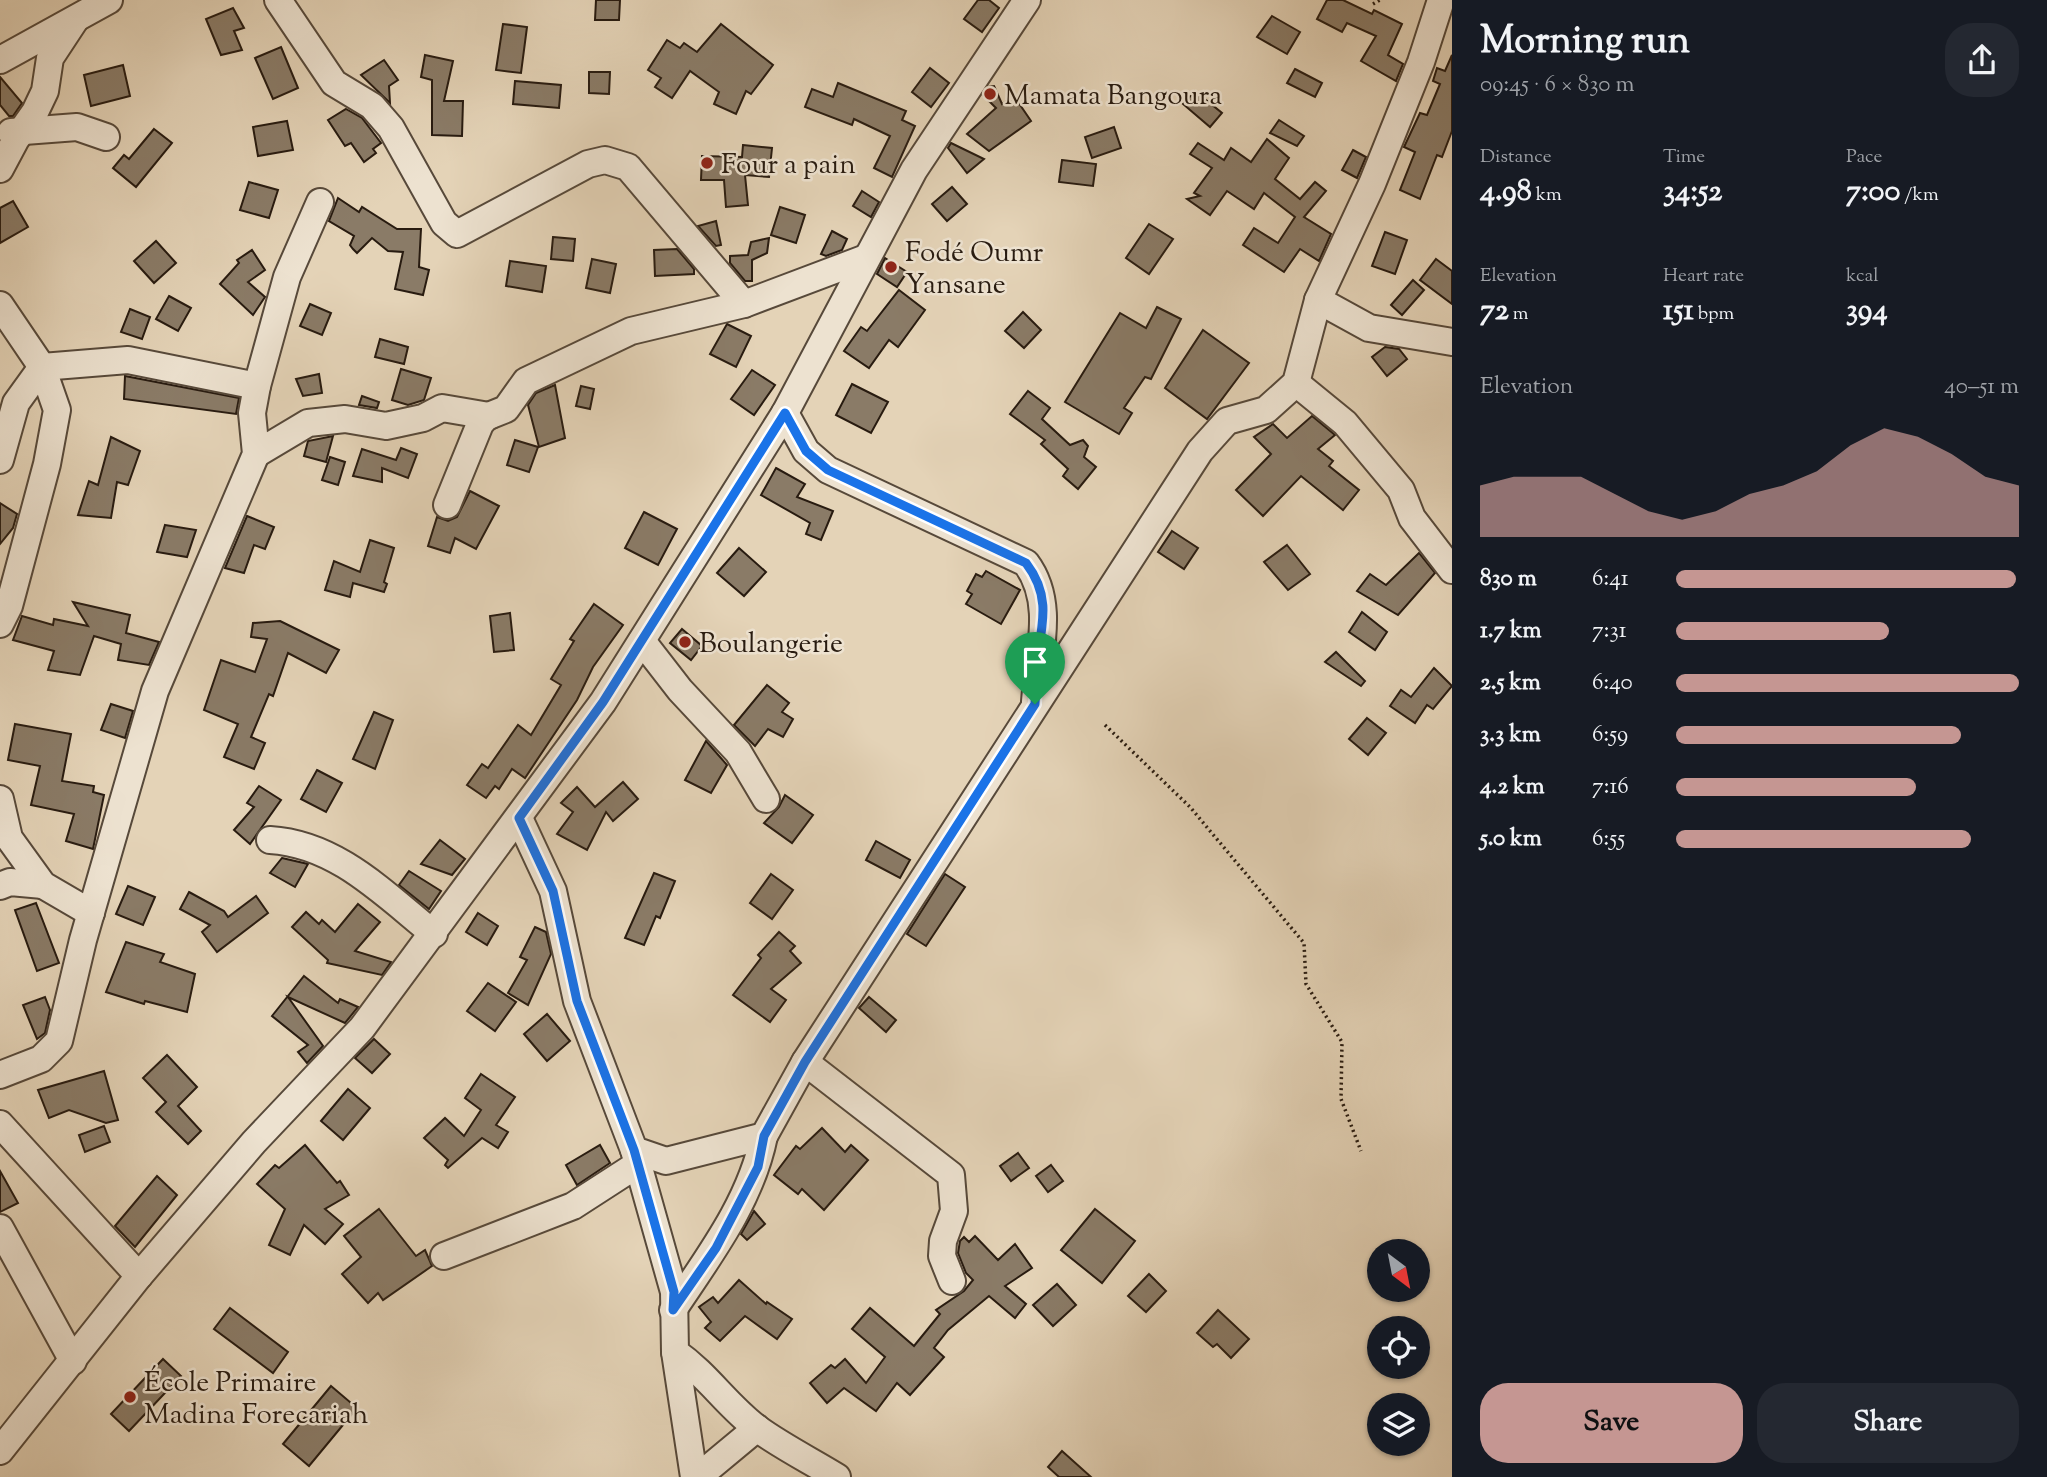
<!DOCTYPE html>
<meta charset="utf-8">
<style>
body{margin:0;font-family:"Sorts Mill Goudy",serif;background:#242831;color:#f1f3f6;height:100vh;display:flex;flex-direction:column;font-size:26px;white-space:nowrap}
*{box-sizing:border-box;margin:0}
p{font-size:23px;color:#9ea1a6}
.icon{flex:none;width:38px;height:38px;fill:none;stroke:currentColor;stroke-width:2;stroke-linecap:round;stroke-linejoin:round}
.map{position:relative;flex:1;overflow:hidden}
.details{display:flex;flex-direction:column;background:#171b24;width:595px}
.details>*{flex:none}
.needle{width:46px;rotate:148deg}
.tools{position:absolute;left:1367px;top:1239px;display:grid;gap:14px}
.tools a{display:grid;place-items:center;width:63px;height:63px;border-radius:50%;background:#171b24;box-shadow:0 2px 5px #0004;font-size:35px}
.pin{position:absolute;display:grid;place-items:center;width:60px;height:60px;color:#fff;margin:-72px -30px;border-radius:50% 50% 50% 0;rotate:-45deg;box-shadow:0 0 7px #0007}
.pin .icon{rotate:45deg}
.round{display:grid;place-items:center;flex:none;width:74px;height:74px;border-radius:28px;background:#242831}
.summary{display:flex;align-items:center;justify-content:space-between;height:119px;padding:0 28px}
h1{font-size:38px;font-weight:700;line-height:52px}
.stats{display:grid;grid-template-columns:repeat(3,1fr);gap:10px;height:119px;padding:7px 28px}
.stats div{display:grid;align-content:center}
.stats b{font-size:30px;font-weight:700}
.stats small{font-size:19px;font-weight:400}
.stats p{font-size:19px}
.chart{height:196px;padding:14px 28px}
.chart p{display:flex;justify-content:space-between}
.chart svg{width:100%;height:126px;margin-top:7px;fill:#c59692;opacity:.7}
.primary-button{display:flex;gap:14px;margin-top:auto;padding:14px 28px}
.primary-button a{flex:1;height:80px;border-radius:28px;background:#c59692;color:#111;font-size:28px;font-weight:700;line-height:80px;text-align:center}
.primary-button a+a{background:#242831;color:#f1f3f6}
ul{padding:0 28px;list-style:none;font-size:23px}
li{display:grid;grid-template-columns:112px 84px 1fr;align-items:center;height:52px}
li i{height:18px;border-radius:9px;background:#c59692}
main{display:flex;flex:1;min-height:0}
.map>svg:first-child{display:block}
</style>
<main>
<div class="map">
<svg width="1452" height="1477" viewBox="0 0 1452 1477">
<rect width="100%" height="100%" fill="#e4d3b7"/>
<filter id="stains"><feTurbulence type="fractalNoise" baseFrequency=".00286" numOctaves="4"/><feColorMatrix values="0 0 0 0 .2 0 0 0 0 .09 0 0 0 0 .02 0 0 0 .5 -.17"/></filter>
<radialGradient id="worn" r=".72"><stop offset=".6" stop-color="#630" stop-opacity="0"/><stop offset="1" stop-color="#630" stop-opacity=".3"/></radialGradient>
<g fill="#8a7b67" stroke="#281b10" stroke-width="2">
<polygon points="596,0 620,0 619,20 595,20"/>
<polygon points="978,0 989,0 999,8 982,32 964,19"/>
<polygon points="1327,0 1343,0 1372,14 1374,10 1402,24 1388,55 1403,64 1396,81 1361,61 1376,36 1347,23 1342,32 1317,19"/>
<polygon points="233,8 244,28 234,31 242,50 221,55 206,19"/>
<polygon points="1272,16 1300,32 1287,54 1257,37"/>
<polygon points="503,24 527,27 521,73 496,70"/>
<polygon points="721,24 773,65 751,94 746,91 736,114 714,104 719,92 690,71 672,98 655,87 661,78 648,70 667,40 680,48 684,43 697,52"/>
<polygon points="281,47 298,88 273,99 255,58"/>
<polygon points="425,55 453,61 444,101 463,101 462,136 432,135 432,80 421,77"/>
<polygon points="1452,55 1452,131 1442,157 1437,155 1420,199 1400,190 1415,152 1404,147 1420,113 1427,115 1440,84 1433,81 1437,68 1445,71"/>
<polygon points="384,60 398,80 389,86 390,103 361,75"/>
<polygon points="123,65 130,96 91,106 84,75"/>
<polygon points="930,68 949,83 931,107 912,92"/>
<polygon points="1295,69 1322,83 1315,97 1287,83"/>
<polygon points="589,72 610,72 609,94 589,93"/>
<polygon points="0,77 22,103 13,116 9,116 0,105"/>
<polygon points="515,81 561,85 559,108 513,104"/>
<polygon points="838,83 906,111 902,120 915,126 892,177 874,168 890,136 854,119 852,125 805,107 812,89 833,97"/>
<polygon points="994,86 1002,104 1014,96 1031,121 989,151 967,134 996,108 983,95 988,87"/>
<polygon points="1195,91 1222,113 1210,127 1183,104"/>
<polygon points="346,109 362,118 381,143 373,149 376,153 364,162 351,143 345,146 328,120"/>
<polygon points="1279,120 1304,136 1297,146 1270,133"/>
<polygon points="287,121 293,150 258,156 253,127"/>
<polygon points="1114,127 1121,148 1092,158 1085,137"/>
<polygon points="154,129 172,143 136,187 113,168 124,155 129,159"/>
<polygon points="1267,139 1289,158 1275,179 1300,199 1315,182 1326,191 1304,217 1331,234 1319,261 1300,249 1284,272 1243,245 1254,228 1278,243 1295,217 1264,193 1254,209 1227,191 1210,215 1187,199 1200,196 1194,193 1212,168 1190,154 1198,143 1224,160 1231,148 1251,162"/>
<polygon points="951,143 984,159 967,173 948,148"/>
<polygon points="743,145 772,148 769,177 745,175 748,205 726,207 724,180 701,180 702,156 742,157"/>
<polygon points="1353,150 1366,157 1357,178 1342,170"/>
<polygon points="1062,160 1096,164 1093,186 1059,182"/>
<polygon points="249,182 278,190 269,218 240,210"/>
<polygon points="952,187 967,204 947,221 932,204"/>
<polygon points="862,191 879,202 871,217 853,206"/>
<polygon points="338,198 359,212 362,207 397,229 421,229 419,267 429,270 423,295 395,289 403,252 388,251 372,238 357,253 353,249 350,245 354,236 329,221"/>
<polygon points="13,201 28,227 0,243 0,208"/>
<polygon points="780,207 805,215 796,243 771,235"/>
<polygon points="716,221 721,245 716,246 698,226"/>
<polygon points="1149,224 1173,239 1149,274 1126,258"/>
<polygon points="832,231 847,239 842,250 826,256 821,254"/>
<polygon points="1385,232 1407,240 1395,274 1372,266"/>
<polygon points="553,237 575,239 573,261 551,259"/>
<polygon points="769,238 767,253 752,260 752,281 745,281 730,263 730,256 748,255 751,242"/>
<polygon points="156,241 176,263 154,283 134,261"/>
<polygon points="677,249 694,269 694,274 655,276 654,250"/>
<polygon points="252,250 265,270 248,282 265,297 253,315 220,284 239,263 237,260"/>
<polygon points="885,258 907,272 897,287 877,274"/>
<polygon points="592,259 616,264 610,293 586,288"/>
<polygon points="1436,259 1452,271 1452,304 1420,280"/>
<polygon points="510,261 546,266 542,292 506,286"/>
<polygon points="1413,280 1424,290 1402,315 1391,305"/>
<polygon points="899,290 925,310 898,347 889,340 869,368 844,351 861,327 867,331"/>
<polygon points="169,296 191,308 178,331 156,319"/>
<polygon points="310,304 331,313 322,335 300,326"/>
<polygon points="1157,307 1181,319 1151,379 1145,377 1124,408 1132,413 1119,434 1065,402 1120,313 1146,328"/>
<polygon points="130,309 150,317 142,339 121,332"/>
<polygon points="1023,312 1041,330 1024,348 1005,331"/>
<polygon points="727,324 751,336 736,367 710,354"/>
<polygon points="1203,330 1249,363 1207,419 1165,388"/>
<polygon points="380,339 408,347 404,364 375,357"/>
<polygon points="1385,347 1399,349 1407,359 1387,376 1372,357"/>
<polygon points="401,369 431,378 424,400 408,405 392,400"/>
<polygon points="752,370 775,385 754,415 731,399"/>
<polygon points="319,374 322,393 303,396 296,379"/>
<polygon points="125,376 239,398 236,414 124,399"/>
<polygon points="852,384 888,402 871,433 836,415"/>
<polygon points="555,385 565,438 539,447 528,405 536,393"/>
<polygon points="581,386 594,389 590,409 576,406"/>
<polygon points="1028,391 1050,408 1042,419 1070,445 1083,440 1088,446 1084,457 1096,467 1078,489 1063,476 1068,469 1041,444 1045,440 1010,414"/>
<polygon points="362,396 379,402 377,408 359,405"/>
<polygon points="1312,416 1335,435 1318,449 1333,461 1329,466 1359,490 1343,510 1301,476 1263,516 1236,490 1271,454 1254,437 1273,424 1287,438"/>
<polygon points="333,436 326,462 304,456 308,441"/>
<polygon points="111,437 140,451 128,485 117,482 111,518 78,515 89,481 98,485"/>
<polygon points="515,440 538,447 529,472 507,465"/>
<polygon points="401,448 417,454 408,478 382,468 382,482 353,476 362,449 396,460"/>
<polygon points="330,457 345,462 338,485 322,480"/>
<polygon points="776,468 805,484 797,497 833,511 821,540 806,534 810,523 761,495"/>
<polygon points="470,491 499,506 476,549 455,538 450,553 428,546 437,517 448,521 457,517"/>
<polygon points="0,503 17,514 13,528 0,544"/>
<polygon points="644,512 677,529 658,565 625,548"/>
<polygon points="247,516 274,527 265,549 254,545 244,573 225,568"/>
<polygon points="165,525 196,530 187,557 157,552"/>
<polygon points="1172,531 1198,548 1184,569 1158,552"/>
<polygon points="370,540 394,548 384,582 387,584 384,592 353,583 350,597 325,590 334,561 360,572"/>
<polygon points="1287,545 1310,574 1288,590 1264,562"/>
<polygon points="739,548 766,572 744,596 717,573"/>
<polygon points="1419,553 1435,573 1398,615 1357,591 1370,574 1386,585"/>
<polygon points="986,571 1020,590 1001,624 966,604 972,594 967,591 976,574 982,577"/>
<polygon points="73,602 130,615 126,633 159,642 149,665 118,660 121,644 94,636 80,675 48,670 54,651 13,640 22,616 53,625 54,619 88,626"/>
<polygon points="594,604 623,625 593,667 577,700 525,778 512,769 499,789 495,786 486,798 467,785 482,764 488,768 518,725 531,735 561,685 551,679 574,641 570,639"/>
<polygon points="1362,612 1387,632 1375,650 1349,632"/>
<polygon points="510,613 514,650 494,652 490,616"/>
<polygon points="280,621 339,650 326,673 288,653 273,696 269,694 251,737 265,743 254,769 224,757 238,724 204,710 221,660 255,672 267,639 251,637 253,623"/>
<polygon points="682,629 702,646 691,660 670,643"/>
<polygon points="1336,652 1365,681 1361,686 1325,662"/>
<polygon points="1434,668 1452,686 1433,709 1427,705 1415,723 1390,706 1401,690 1411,697"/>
<polygon points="767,685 789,703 782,712 793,719 783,737 768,729 755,746 734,725"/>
<polygon points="111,704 133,711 125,738 101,730"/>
<polygon points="374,712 393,720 375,769 353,759"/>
<polygon points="1367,718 1386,733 1368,755 1349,739"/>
<polygon points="15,724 71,734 62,781 94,786 93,792 104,795 93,849 66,841 74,814 31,805 40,766 8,760"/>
<polygon points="706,741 727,765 711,793 685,780"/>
<polygon points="317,770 342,783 326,812 301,799"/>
<polygon points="623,782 638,799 613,821 606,812 587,850 557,834 573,812 561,803 577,787 595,807"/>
<polygon points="259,786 281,800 250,844 234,830 254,807 247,803"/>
<polygon points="785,795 813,815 792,843 764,823 779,807"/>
<polygon points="440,840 465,859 452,875 421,864"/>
<polygon points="876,841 910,860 900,878 866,860"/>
<polygon points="282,858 308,864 295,887 270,873"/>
<polygon points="409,871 441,891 429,909 399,885"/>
<polygon points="654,873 675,881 660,918 656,916 644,945 625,938"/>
<polygon points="771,874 793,890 772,919 750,903"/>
<polygon points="945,874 965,887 926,946 907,934"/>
<polygon points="128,886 155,897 143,925 116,914"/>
<polygon points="189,892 224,911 228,917 256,896 268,913 217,952 202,932 210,925 180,909"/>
<polygon points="36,903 59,963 37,971 15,910"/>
<polygon points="358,904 380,922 355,951 391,962 382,975 327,963 328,960 292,927 306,912 319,924 322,920 335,932"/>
<polygon points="478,913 498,926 487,945 466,932"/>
<polygon points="535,927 546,932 551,954 528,1005 508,993 527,960 520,957"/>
<polygon points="779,932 795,946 790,951 801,963 771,989 786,1000 770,1022 733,995 761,958 758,955"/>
<polygon points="126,942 164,954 160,962 195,974 187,1012 145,1001 144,1004 106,992"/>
<polygon points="304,976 338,1003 340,999 358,1007 345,1023 288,997 323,1046 307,1063 298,1052 308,1045 272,1016"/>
<polygon points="488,983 516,1002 495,1031 467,1011"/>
<polygon points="45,997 50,1010 45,1033 37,1039 23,1005"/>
<polygon points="869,997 896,1020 886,1032 859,1008"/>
<polygon points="547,1014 570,1041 547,1061 524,1034"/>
<polygon points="374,1039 390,1054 372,1073 355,1058"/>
<polygon points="167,1055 197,1087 178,1106 201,1131 188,1144 156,1112 166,1102 143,1078"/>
<polygon points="104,1071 118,1120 106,1123 69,1110 49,1118 38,1090"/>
<polygon points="481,1074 515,1097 496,1125 508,1132 498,1148 482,1138 448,1168 445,1165 448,1160 424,1138 445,1118 464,1136 481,1110 465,1098"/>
<polygon points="348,1089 370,1108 343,1140 321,1121"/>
<polygon points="104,1126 110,1142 85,1152 79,1135"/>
<polygon points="822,1128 845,1152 851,1145 868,1160 824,1210 802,1189 798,1194 774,1175 796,1146 800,1149"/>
<polygon points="305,1145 337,1183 340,1181 349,1195 325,1209 343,1224 325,1244 304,1225 290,1255 269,1245 285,1209 257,1184 275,1165 279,1168"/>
<polygon points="600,1145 610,1163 577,1185 566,1165"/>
<polygon points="1018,1153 1029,1168 1011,1181 1000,1166"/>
<polygon points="1051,1165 1063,1181 1048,1192 1036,1176"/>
<polygon points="0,1171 18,1203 0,1212"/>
<polygon points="157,1176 177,1195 135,1247 115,1226"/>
<polygon points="379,1209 416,1256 425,1250 432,1266 383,1300 378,1293 368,1303 342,1274 361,1257 344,1236"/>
<polygon points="1095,1209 1135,1241 1102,1283 1061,1250"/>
<polygon points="754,1211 765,1224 747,1240 741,1234"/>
<polygon points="975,1236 998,1260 1015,1244 1032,1268 1005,1286 1026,1304 1015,1318 989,1296 948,1330 934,1348 944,1357 910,1395 897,1383 876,1411 844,1388 827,1403 810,1383 831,1365 835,1368 845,1359 866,1383 885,1357 852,1329 870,1308 914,1346 940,1314 936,1310 964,1291 973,1280 966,1273 958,1253 960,1241 964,1237 969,1242"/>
<polygon points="1149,1274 1166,1291 1146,1312 1128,1296"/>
<polygon points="739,1280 766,1304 767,1302 792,1319 777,1339 745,1316 720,1341 705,1328 711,1322 699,1307 713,1297 718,1303"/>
<polygon points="1057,1284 1076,1305 1053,1326 1033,1305"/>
<polygon points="230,1308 288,1352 273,1373 214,1329"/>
<polygon points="1218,1310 1249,1339 1231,1358 1217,1344 1213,1347 1197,1333"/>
<polygon points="163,1359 181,1376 129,1431 111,1414"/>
<polygon points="331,1386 357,1408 309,1466 283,1444"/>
<polygon points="1062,1451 1091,1477 1059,1477 1048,1467"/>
</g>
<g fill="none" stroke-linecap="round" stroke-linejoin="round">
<g stroke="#57493a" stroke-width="30">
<g id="minor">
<polyline points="278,0 334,83 372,106 391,128 444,223 457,234 588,164 605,160 628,167 744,304"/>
<polyline points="0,60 109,0"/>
<polyline points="11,132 77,127 106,137"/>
<polyline points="0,169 16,139 35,112 45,91 50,58 75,20"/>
<polyline points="1318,300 1369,328 1452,342"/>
<polyline points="0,305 42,367 57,410 47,464 9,606 0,624"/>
<polyline points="1296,383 1345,423 1401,490 1412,518 1452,570"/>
<path d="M785,413L806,451L828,470L1026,563C1056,603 1038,655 1035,702"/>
<polyline points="256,454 308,423 345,419 386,426 423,418 442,408 489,416"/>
<polyline points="0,460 16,403 42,367 128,360 257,386"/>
<polyline points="447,505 480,424 486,417 506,409 526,381 631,331 744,304 866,258"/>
<polyline points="642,641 680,690 738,752 766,799"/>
<polyline points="0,799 9,838 43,885 91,913"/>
<polyline points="519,818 553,891 577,1001 634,1150 666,1161 764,1136 805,1062 1200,451 1227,421 1266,410 1296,383 1318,300 1372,184 1421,62 1441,0"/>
<path d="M270,840C337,844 384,894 434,934"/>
<polyline points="0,886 10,882 43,885"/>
<polyline points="805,1062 951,1175 954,1211 943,1241 942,1256 952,1281"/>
<polyline points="0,1075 41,1059 59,1041 83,940 155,691 256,454 252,413 257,386 287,277 320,202"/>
<polyline points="0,1124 139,1276"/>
<path d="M634,1150L674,1292L675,1352C708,1375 727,1406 758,1429C783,1447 811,1461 837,1477"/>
<polyline points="0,1228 73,1361"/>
<polyline points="444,1256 573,1206 638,1164"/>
<path d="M673,1310C709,1256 751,1201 764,1136"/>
<polyline points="675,1352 694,1477"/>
<polyline points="0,1451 139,1276 254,1142 362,1028 603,702 785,413 914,170 1027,0"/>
<polyline points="698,1477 757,1428"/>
</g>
</g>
<g stroke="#281b10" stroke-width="3.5" stroke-dasharray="2 3.5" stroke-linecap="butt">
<polyline points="1373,4 1380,0"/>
<polyline points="1105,725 1190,807 1304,943 1306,984 1342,1042 1341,1099 1361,1151"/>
</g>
<use href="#minor" stroke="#ede2d0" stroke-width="26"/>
</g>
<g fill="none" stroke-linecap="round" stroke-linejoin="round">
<g stroke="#fff" stroke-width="14">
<path id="route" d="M785,413L806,451L828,470L1026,563C1049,593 1044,618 1038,653C1036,670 1036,687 1035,704L805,1062L764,1136L758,1167L716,1248L673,1310L674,1292L634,1150L577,1001L553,891L519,818L603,702Z"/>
</g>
<use href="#route" stroke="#1a73e8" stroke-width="9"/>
</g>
<g fill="#8f2418" stroke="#ede2d0" stroke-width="2.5">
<circle cx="990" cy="94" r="7"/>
<circle cx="707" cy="163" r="7"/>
<circle cx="891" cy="267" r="7"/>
<circle cx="685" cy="642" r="7"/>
<circle cx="130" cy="1397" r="7"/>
</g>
<g text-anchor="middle" stroke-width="5" stroke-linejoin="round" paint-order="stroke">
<g font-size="28" fill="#281b10" stroke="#ede2d0" text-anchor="start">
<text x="1004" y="104">Mamata Bangoura</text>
<text x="721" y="173">Four a pain</text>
<text x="905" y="261">Fodé Oumr<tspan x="905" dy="32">Yansane</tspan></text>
<text x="699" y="652">Boulangerie</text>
<text x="144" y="1391">École Primaire<tspan x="144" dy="32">Madina Forecariah</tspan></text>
</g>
</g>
<rect width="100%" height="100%" filter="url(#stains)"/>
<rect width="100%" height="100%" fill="url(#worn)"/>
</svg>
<div class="tools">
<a><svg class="needle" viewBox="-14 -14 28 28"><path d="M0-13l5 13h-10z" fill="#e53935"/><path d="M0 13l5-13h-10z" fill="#9ea1a6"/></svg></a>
<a><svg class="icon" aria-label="locate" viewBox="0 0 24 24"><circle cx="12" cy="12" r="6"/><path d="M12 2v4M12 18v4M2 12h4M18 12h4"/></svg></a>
<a><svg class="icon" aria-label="layers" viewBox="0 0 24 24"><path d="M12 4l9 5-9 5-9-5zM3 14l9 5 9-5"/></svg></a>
</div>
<div class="pin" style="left:1035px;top:704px;background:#1e9e55"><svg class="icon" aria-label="arrive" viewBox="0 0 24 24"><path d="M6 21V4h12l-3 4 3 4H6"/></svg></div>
</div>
<section class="details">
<div class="summary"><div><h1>Morning run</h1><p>09:45 · 6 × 830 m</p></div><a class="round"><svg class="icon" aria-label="share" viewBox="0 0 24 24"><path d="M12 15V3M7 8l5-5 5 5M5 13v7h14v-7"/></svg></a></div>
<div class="stats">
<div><p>Distance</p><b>4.98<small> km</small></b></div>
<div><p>Time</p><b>34:52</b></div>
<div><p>Pace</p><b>7:00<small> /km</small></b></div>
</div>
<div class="stats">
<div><p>Elevation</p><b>72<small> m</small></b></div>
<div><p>Heart rate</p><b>151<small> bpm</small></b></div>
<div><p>kcal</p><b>394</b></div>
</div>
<div class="chart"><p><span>Elevation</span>40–51 m</p>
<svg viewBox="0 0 160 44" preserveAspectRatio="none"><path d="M0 44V26L10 23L20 23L30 23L40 29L50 35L60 38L70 35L80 29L90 26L100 21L110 12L120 6L130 9L140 15L150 23L160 26V44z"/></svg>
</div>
<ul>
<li><b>830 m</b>6:41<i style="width:99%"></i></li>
<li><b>1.7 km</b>7:31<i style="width:62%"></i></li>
<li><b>2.5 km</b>6:40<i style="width:100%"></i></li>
<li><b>3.3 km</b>6:59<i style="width:83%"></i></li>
<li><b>4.2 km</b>7:16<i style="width:70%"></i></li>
<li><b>5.0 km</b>6:55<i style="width:86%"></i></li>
</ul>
<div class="primary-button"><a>Save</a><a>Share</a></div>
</section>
</main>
